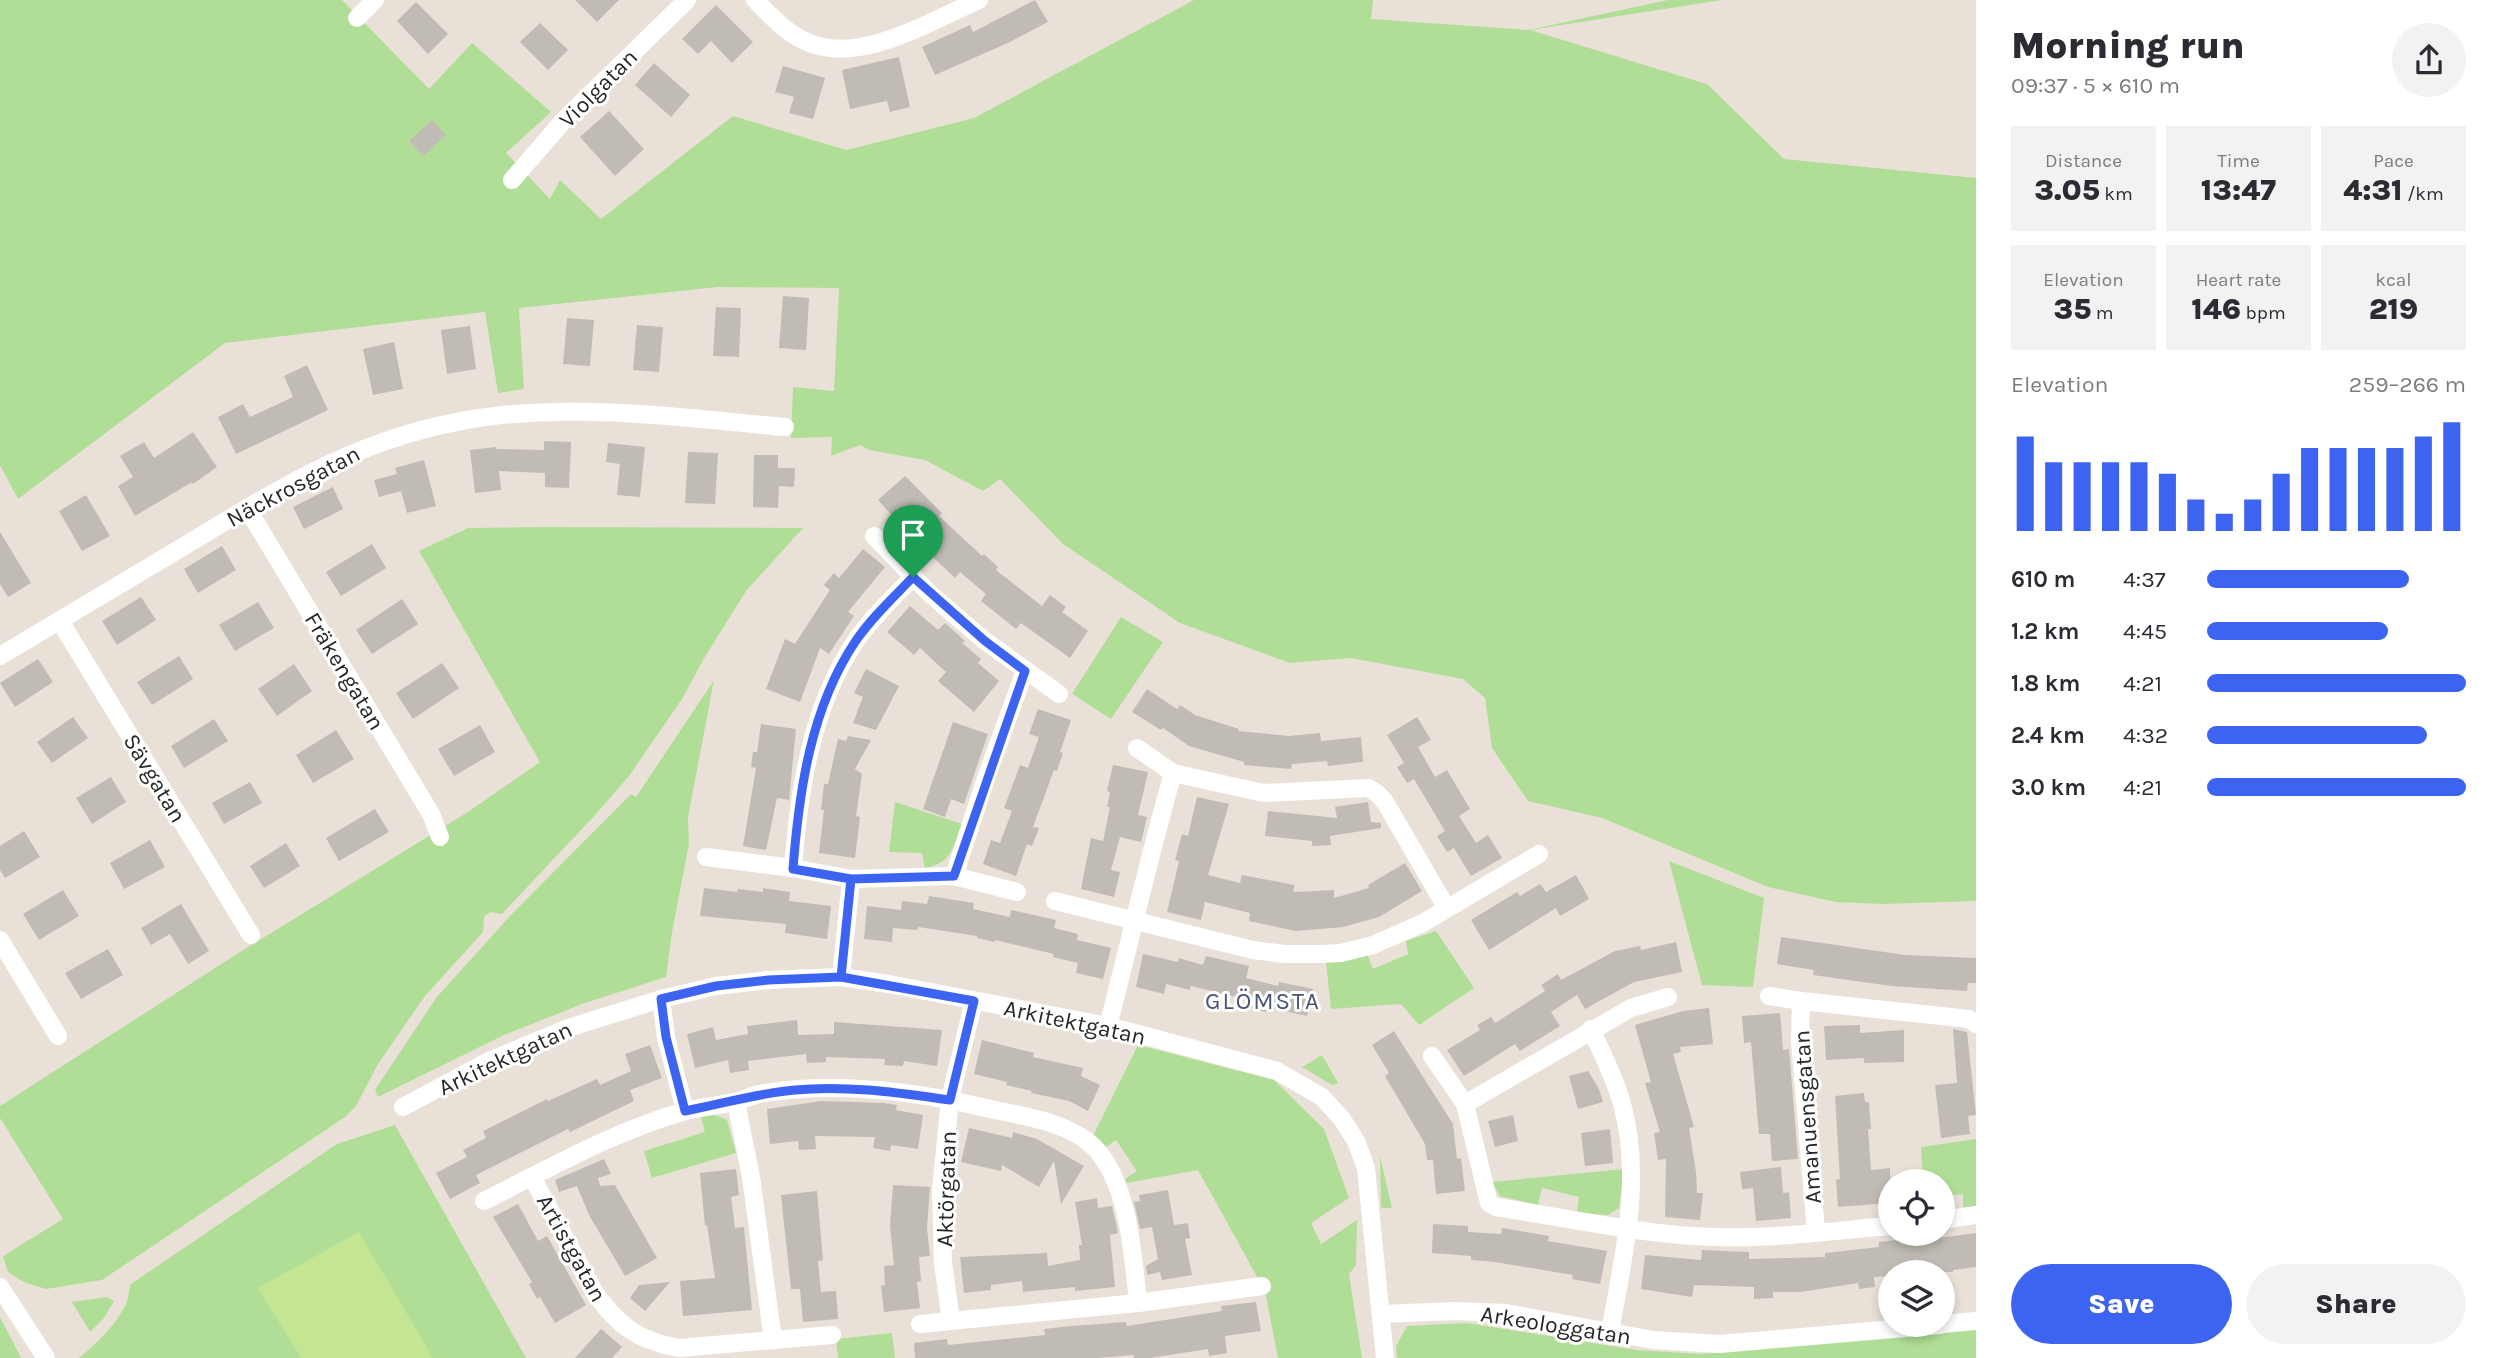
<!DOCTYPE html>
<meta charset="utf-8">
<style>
body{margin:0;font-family:Karla,sans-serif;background:#f2f2f3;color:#2b2b33;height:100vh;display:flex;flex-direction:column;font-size:26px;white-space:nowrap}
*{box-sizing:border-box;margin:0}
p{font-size:23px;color:#7c7c81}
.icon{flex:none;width:38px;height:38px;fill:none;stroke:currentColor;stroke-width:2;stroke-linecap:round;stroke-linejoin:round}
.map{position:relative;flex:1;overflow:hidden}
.panel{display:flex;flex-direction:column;background:#fff;width:525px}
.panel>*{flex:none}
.tools{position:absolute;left:1878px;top:1169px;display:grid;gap:14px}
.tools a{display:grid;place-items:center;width:77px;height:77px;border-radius:50%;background:#fff;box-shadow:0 4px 10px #0003;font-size:35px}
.pin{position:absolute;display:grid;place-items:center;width:60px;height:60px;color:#fff;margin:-72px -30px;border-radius:50% 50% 50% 0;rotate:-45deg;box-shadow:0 0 7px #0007}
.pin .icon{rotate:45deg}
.round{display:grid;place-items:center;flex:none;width:74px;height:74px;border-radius:37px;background:#f2f2f3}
.head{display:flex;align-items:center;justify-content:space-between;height:119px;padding:0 35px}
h1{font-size:38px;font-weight:800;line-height:52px}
.stats{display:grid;grid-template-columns:repeat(3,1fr);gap:10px;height:119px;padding:7px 35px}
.stats div{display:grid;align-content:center;border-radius:0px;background:#f2f2f3;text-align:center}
.stats b{font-size:30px;font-weight:800}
.stats small{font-size:19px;font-weight:400}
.stats p{font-size:19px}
.chart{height:196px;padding:14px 35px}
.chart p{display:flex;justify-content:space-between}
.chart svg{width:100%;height:126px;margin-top:7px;stroke:#3d64f1;stroke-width:6}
.cta{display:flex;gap:14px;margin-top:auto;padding:14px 35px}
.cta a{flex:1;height:80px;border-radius:42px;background:#3d64f1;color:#fff;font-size:28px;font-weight:800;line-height:80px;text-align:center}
.cta a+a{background:#f2f2f3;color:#2b2b33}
ul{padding:0 35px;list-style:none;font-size:23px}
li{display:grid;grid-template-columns:112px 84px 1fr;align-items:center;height:52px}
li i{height:18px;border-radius:9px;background:#3d64f1}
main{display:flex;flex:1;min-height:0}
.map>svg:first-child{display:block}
</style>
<main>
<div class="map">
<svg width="1976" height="1358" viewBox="0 0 1976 1358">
<rect width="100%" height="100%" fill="#e9e1d8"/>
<g fill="#b1de96">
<polygon points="0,0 342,0 429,89 472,43 551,112 506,153 550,199 560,180 601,219 733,116 846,150 974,118 1194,0 1373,0 1371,19 1528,30 1668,0 1722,0 1530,30 1707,84 1784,159 1976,178 1976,901 1883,904 1836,902 1768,887 1602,818 1528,801 1492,748 1485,698 1463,679 1351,658 1290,663 1180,623 1063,544 1000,479 983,491 925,460 869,450 860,445 831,456 832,437 791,438 793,387 834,391 839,288 718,287 519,308 524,389 498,393 485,312 225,343 18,499 0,465"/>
<polygon points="540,527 803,528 746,591 703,660 682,699 629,776 596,814 502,914 490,912 484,917 483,932 425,996 378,1064 356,1106 345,1117 102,1280 46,1289 24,1282 8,1272 3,1256 63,1219 0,1118 0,1106 237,954 468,812 540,762 419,551 468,528"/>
<polygon points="1121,617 1163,642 1111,719 1072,694"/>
<polygon points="714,680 688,817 689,844 672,932 666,977 582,1004 504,1035 378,1097 375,1090 436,998 511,915 631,794 636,797"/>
<path d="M895,802L962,824C953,847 952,863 925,868L922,853L889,852Z"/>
<polygon points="1669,861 1764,898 1753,987 1702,985"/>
<polygon points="1436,931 1474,988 1419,1025 1401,1004 1331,1009 1326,962 1367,954 1373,969 1408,954 1406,941"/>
<polygon points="1138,1045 1274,1080 1324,1129 1349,1198 1311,1223 1321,1244 1357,1220 1356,1265 1349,1274 1362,1358 1278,1358 1265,1291 1198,1170 1126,1183 1125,1179 1137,1171 1116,1140 1104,1148 1091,1140"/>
<polygon points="1322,1055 1338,1083 1332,1085 1302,1067"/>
<polygon points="712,1114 727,1120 736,1153 652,1178 644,1151 705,1132 701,1117"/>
<path d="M395,1125L526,1358H79C97,1343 114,1327 125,1306C129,1300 128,1291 131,1284L337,1144Z"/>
<polygon points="1976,1139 1976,1206 1963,1208 1963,1194 1943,1196 1942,1181 1923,1181 1921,1147"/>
<polygon points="1380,1156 1392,1208 1381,1208"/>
<polygon points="1624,1169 1619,1208 1608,1215 1577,1213 1579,1197 1542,1188 1538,1205 1500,1196 1492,1182"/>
<polygon points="107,1297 114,1301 104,1318 90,1332 72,1302"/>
<polygon points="0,1317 21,1358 0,1358"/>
<polygon points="1467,1323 1636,1350 1702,1354 1976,1324 1976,1358 1397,1358 1396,1346 1407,1326"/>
<polygon points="892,1333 895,1358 838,1358 836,1339"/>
</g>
<polygon fill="#c4e592" points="359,1232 433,1358 301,1358 258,1288"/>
<g fill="#c1bbb5">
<polygon points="575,0 619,0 597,22"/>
<polygon points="1035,0 1048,22 1010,42 935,75 922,47 970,25 973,32"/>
<polygon points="416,2 448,34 428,54 397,21"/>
<polygon points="716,5 753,42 732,63 711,41 698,54 682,39"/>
<polygon points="540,23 568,50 548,70 520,42"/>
<polygon points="899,57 910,107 890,112 887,101 850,109 842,70"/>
<polygon points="654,63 690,95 671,117 635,85"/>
<polygon points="783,66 825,78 813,119 789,113 794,97 775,92"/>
<polygon points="609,111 644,149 615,176 580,137"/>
<polygon points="432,120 446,135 423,156 409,141"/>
<polygon points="783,296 809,298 806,350 779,348"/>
<polygon points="716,307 741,308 739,357 713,356"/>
<polygon points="567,318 594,320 590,366 563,364"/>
<polygon points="637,325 663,327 659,372 633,370"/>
<polygon points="470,326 476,369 447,374 441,330"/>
<polygon points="394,342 403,389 373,395 363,349"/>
<polygon points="307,365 328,410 236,454 218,417 243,404 250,417 293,397 284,376"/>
<polygon points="193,432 217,467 193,484 192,482 135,516 118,486 133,477 120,456 144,442 154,458"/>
<polygon points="544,441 571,442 569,488 545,487 545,473 499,471 501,490 475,493 470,450 496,447 496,449 544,450"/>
<polygon points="608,443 645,447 640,497 617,495 620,464 606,462"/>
<polygon points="688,452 718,453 715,504 685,503"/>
<polygon points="754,455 778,455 778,468 795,468 794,487 779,486 778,508 753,507"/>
<polygon points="424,460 436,506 407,513 401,491 379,497 374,480 397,474 395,468"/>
<polygon points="905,476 942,513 939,516 982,556 984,554 998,567 996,570 1042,606 1050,595 1066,607 1062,612 1088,631 1070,658 1021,623 1016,629 981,601 986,594 960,572 955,578 920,545 927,538 904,513 896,520 878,500"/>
<polygon points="333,487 343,509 304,529 293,507"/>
<polygon points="86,495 110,536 82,551 59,511"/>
<polygon points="0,532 31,583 8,597 0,584"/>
<polygon points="372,544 386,568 341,596 326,572"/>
<polygon points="222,546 236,570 198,593 184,569"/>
<polygon points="863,549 885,567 848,612 854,616 829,654 820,648 800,702 766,689 785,639 795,644 830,590 824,585 834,573 839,578"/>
<polygon points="141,597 156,620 117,645 102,621"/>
<polygon points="402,599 418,624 372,654 356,630"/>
<polygon points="258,602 274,628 235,651 219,625"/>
<polygon points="910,606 938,630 945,623 965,641 962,643 981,659 978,663 999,681 974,712 938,681 946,672 920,648 914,655 887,632"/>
<polygon points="179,656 193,679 152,705 137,682"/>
<polygon points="38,659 53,682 15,707 0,683"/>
<polygon points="442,663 459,688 413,719 396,693"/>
<polygon points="294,664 312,691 277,716 258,689"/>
<polygon points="866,669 899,686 876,730 853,723 863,697 854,693"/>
<polygon points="1147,689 1177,709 1180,705 1195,715 1239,729 1238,731 1289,736 1320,733 1321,741 1361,737 1363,762 1328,766 1327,761 1292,764 1291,769 1244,765 1244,762 1189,746 1163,728 1161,730 1132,712"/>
<polygon points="1038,709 1071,720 1060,752 1063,753 1057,771 1054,770 1033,827 1039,828 1032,846 1027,844 1016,876 983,864 991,840 1000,843 1012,811 1004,808 1020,765 1028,768 1039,737 1029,734"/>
<polygon points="73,717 88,738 52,763 37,742"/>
<polygon points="1417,717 1431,740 1418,747 1435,777 1447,770 1470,809 1459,816 1476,843 1488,835 1502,858 1471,876 1454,848 1447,852 1437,836 1445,831 1414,779 1407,783 1397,767 1404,763 1387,735"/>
<polygon points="214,719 228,741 184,768 171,746"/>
<polygon points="953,722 988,734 964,804 951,799 945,817 923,809"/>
<polygon points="761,724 796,729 789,800 777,798 766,850 743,846 756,768 751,767 753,752 757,752"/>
<polygon points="480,725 495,752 454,776 438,749"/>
<polygon points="336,730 354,759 313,783 296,755"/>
<polygon points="848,736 871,740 855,769 862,774 856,816 860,817 855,858 819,853 824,810 821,810 824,784 828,784 838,739 846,741"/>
<polygon points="1113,765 1148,772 1138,815 1147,817 1141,842 1120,837 1111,870 1120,872 1114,897 1081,889 1091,838 1103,841 1110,807 1107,807 1110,792 1107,791"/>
<polygon points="111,777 126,802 92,824 76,798"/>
<polygon points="250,782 262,803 224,824 212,803"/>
<polygon points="1197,797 1229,804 1208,875 1240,883 1242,875 1295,885 1293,892 1334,890 1334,898 1369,888 1368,885 1405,863 1422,891 1379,917 1343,927 1296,931 1249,921 1250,913 1205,902 1201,920 1167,912 1179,861 1175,860 1182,834 1188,836"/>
<polygon points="1368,802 1371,822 1381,823 1381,828 1330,836 1331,845 1312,846 1312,841 1265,836 1268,811 1337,818 1335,807"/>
<polygon points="375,809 389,832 339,861 326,838"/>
<polygon points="24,831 40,857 5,878 0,870 0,846"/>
<polygon points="150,840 165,867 124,889 110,863"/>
<polygon points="286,843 300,866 264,888 250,866"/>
<polygon points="1576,875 1589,899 1560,916 1556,908 1489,950 1471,920 1517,892 1520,896 1540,884 1546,892"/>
<polygon points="704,888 737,892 738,889 763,892 763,888 790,892 789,901 831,906 827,939 785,933 786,924 700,916"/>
<polygon points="63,890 79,916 39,940 23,914"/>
<polygon points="929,896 974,903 973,909 1010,917 1011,910 1056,920 1054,928 1078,934 1077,940 1111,948 1103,979 1076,973 1078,963 1053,957 1054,954 995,940 995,942 977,938 977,936 918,927 917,930 893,928 892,942 864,939 867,906 901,910 902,901 927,904"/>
<polygon points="181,904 209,951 188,964 170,934 151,945 141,928"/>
<polygon points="1781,937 1905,955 1976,958 1976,983 1968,983 1967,991 1891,986 1813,975 1814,970 1777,964"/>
<polygon points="1676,942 1682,972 1634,982 1585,1009 1577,995 1551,1012 1560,1026 1520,1051 1515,1044 1464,1076 1447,1050 1480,1030 1477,1025 1491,1017 1495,1023 1545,991 1541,985 1558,974 1561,980 1615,951 1640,946 1641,950"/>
<polygon points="108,949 123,975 81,999 65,973"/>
<polygon points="1143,954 1178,962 1179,958 1203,965 1206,956 1249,966 1246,978 1278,986 1279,982 1313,989 1307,1016 1267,1007 1266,1012 1247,1007 1249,1000 1191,986 1190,990 1166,984 1164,994 1136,987"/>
<polygon points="1709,1008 1713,1044 1680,1047 1681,1052 1673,1054 1694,1127 1689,1128 1696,1172 1697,1193 1703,1193 1700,1220 1665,1217 1666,1159 1658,1160 1654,1133 1660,1132 1645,1083 1651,1082 1635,1025 1683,1011"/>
<polygon points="1780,1013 1783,1050 1789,1049 1798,1159 1772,1161 1770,1134 1759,1134 1751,1042 1744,1043 1742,1016"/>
<polygon points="797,1020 798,1035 834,1034 834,1022 942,1030 937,1066 904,1061 903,1066 884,1065 885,1059 826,1057 826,1062 807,1063 806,1054 748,1061 749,1070 730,1073 728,1060 695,1068 687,1034 713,1027 716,1040 748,1034 747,1026"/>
<polygon points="1860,1025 1860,1033 1904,1030 1904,1062 1864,1063 1864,1058 1826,1060 1824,1026"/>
<polygon points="1953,1029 1967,1032 1976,1115 1968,1116 1970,1134 1941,1138 1935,1085 1957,1083"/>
<polygon points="1394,1031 1453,1124 1457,1159 1461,1158 1465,1191 1436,1194 1433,1160 1427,1160 1425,1144 1385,1076 1389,1073 1372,1045"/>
<polygon points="982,1040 1034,1053 1033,1057 1083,1068 1081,1076 1100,1085 1088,1111 1069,1101 1031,1093 1032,1091 1006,1085 1007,1082 974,1074"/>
<polygon points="650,1045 662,1078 630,1090 634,1101 570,1132 568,1129 476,1175 480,1183 450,1199 436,1173 467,1157 463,1150 486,1138 483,1131 547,1099 548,1101 597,1079 600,1085 631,1071 625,1054"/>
<polygon points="1588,1071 1599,1089 1603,1102 1578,1109 1569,1076"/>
<polygon points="1864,1093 1865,1102 1869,1102 1871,1129 1868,1129 1871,1170 1890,1168 1890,1203 1838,1207 1836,1180 1840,1179 1835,1096"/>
<polygon points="821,1101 884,1103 897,1105 896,1110 923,1115 918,1149 891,1145 890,1151 873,1148 875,1137 815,1136 816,1149 799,1150 798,1141 770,1144 767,1109"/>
<polygon points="1513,1115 1518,1141 1495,1147 1488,1121"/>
<polygon points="969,1128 1012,1138 1013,1132 1037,1139 1084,1166 1061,1204 1054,1161 1039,1187 1002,1165 1001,1171 961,1162"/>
<polygon points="1610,1129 1613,1163 1585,1166 1581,1133"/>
<polygon points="604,1159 611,1174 598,1178 600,1186 615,1185 657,1258 625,1276 589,1215 577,1186 559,1192 555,1180"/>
<polygon points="1781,1167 1783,1193 1789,1192 1791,1218 1756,1221 1753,1188 1742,1189 1740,1172"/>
<polygon points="736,1169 739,1195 731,1197 735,1228 744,1227 752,1310 683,1316 680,1281 715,1278 707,1225 705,1226 700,1173"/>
<polygon points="893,1185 930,1187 927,1228 930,1256 919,1257 921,1281 917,1282 920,1308 884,1312 881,1286 885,1285 884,1266 894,1265 890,1226"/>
<polygon points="1168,1190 1174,1225 1188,1223 1190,1238 1185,1239 1192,1275 1162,1280 1160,1272 1147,1275 1146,1266 1158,1259 1152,1227 1140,1229 1134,1202 1140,1201 1139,1195"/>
<polygon points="817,1191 823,1260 818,1261 821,1292 836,1291 838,1319 803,1322 800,1289 791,1289 781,1195"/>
<polygon points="1097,1198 1098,1208 1112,1206 1116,1223 1118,1233 1110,1235 1115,1287 1075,1291 1075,1287 1023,1292 1022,1281 991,1285 991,1290 964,1293 960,1257 1047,1253 1048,1266 1080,1260 1079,1245 1082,1245 1075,1202"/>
<polygon points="518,1204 538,1241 547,1236 586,1305 555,1323 540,1297 537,1299 529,1284 532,1282 493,1217"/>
<polygon points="1433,1224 1468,1226 1468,1232 1501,1234 1502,1228 1549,1236 1548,1241 1607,1251 1600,1284 1572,1279 1573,1275 1495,1262 1471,1260 1471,1256 1432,1253"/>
<polygon points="1976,1233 1976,1267 1953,1270 1953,1272 1890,1272 1890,1276 1874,1277 1875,1287 1859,1289 1858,1283 1801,1292 1773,1292 1773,1298 1754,1299 1754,1287 1694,1285 1692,1297 1641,1289 1645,1255 1701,1260 1702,1250 1749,1252 1749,1259 1825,1257 1825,1253 1879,1247 1879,1242 1924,1237 1924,1240"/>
<polygon points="670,1282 645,1311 630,1298 639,1285"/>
<polygon points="1256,1302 1261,1331 1225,1336 1227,1353 1209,1356 1208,1349 1150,1358 1134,1358 1134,1355 1097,1358 915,1358 914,1343 947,1339 948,1345 1045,1335 1044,1329 1071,1326 1126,1322 1127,1326 1222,1311 1221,1306"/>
<polygon points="601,1329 622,1347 612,1358 575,1358"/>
</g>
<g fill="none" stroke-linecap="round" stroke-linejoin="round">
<g stroke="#fff" stroke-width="18">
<path d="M755,0C770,15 785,32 805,41C857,67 930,21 979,0"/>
<polyline points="357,18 375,0"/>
<polyline points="512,180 565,119 687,0"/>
<polyline points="247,508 431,814 440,837"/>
<polyline points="874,536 928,592 985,641 1059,694"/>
<polyline points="60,621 251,935"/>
<path d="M0,656C62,619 124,582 186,545C283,486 364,435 479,418C580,403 684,418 785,427"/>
<polyline points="1137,748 1173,773 1263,793 1368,788 1378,794 1385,802 1446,907"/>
<polyline points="706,857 793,868 851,879 954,876 1017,892"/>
<path d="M793,868C799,790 811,708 855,642C872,617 893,598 913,577"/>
<polyline points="954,876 986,778 1025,671"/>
<polyline points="1055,901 1253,950 1284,954 1321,954 1341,953 1373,945 1423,923 1539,854"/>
<polyline points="0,940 58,1036"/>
<polyline points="841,977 851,879"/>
<polyline points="1769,996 1801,1001"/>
<path d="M1668,997L1631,1008L1465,1104L1489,1203L1496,1207C1566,1218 1643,1235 1714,1237C1773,1239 1831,1231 1890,1226"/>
<polyline points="661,999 666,1037 685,1111"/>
<path d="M1108,1026C1130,941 1149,857 1173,773"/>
<path d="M1591,1029C1602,1053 1615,1078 1622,1104C1643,1179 1623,1258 1610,1332"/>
<polyline points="1432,1056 1465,1104"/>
<polyline points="736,1102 751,1177 773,1340"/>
<polyline points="403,1107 489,1061 568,1028 661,999 716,986 768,980 841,977 889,984 1108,1026 1277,1071 1322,1097 1342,1119 1356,1141 1366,1168 1385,1358"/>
<path d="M532,1177L595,1293C618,1326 639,1341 679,1348L832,1335"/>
<path d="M484,1201C548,1169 613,1132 682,1112C699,1107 717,1106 734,1102C743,1100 751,1096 759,1094C833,1081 913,1091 986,1108C1021,1116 1067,1121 1094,1147C1129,1183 1133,1256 1138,1303"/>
<polyline points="1942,1220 1976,1215"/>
<polyline points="1816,1233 1800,1041 1801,1001 1969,1019 1976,1024"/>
<polyline points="0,1287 46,1358"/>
<polyline points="1382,1314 1455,1311 1506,1313 1653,1340 1720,1344 1940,1325"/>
<polyline points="951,1321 943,1263 941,1190 950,1099 974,1001"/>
<polyline points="920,1324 1138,1303 1262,1286"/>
<polyline points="1942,1324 1976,1321"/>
</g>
</g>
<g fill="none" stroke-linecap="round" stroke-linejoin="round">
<g stroke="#fff" stroke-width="14">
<path id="route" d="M913,577C893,598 872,617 855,642C811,708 799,790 793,869L851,879L841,977L768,980L716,986L661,999L666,1037L685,1111C722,1104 758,1093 795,1090C847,1085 899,1093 950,1100L974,1001L841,977L851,879L954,876L1025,671L985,641L913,577"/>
</g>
<use href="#route" stroke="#3d64f1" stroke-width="9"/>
</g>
<g text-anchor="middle" stroke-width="6" stroke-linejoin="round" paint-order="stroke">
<g font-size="23" fill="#272727" stroke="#fff">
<text transform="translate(598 88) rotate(-45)" y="8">Violgatan</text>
<text transform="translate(293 486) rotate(-28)" y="8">Näckrosgatan</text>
<text transform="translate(345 671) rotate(59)" y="8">Fräkengatan</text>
<text transform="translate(155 778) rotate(59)" y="8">Sävgatan</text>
<text transform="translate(1075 1022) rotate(12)" y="8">Arkitektgatan</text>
<text transform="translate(505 1058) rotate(-25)" y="8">Arkitektgatan</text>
<text transform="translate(1807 1117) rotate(-94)" y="8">Amanuensgatan</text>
<text transform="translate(946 1189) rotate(-88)" y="8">Aktörgatan</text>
<text transform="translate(572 1248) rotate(61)" y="8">Artistgatan</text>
<text transform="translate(1556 1325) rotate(9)" y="8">Arkeologgatan</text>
</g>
<g font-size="24" letter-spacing="2" fill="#4a5375" stroke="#fff">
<text x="1263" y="1009">GLÖMSTA</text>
</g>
</g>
</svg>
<div class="tools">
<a><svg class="icon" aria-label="locate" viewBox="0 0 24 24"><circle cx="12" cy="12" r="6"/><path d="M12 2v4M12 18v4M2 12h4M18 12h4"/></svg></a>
<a><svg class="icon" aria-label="layers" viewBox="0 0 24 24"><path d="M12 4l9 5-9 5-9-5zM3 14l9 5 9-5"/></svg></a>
</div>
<div class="pin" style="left:913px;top:577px;background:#1e9e55"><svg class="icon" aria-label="arrive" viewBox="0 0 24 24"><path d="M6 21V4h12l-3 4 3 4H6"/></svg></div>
</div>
<section class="panel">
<div class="head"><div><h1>Morning run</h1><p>09:37 · 5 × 610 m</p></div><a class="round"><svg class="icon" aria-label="share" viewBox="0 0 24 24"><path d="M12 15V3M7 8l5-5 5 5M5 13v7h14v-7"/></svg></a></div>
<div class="stats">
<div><p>Distance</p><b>3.05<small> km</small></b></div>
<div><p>Time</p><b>13:47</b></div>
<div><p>Pace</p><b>4:31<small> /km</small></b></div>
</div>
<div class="stats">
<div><p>Elevation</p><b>35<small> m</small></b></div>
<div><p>Heart rate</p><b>146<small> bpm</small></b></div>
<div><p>kcal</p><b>219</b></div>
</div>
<div class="chart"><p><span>Elevation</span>259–266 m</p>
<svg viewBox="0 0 160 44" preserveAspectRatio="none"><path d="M5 44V11M15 44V20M25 44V20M35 44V20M45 44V20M55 44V24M65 44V33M75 44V38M85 44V33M95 44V24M105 44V15M115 44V15M125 44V15M135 44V15M145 44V11M155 44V6"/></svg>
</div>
<ul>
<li><b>610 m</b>4:37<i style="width:78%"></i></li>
<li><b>1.2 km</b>4:45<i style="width:70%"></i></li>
<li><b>1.8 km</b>4:21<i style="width:100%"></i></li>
<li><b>2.4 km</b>4:32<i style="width:85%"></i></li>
<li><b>3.0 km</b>4:21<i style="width:100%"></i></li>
</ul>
<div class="cta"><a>Save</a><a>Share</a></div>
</section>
</main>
